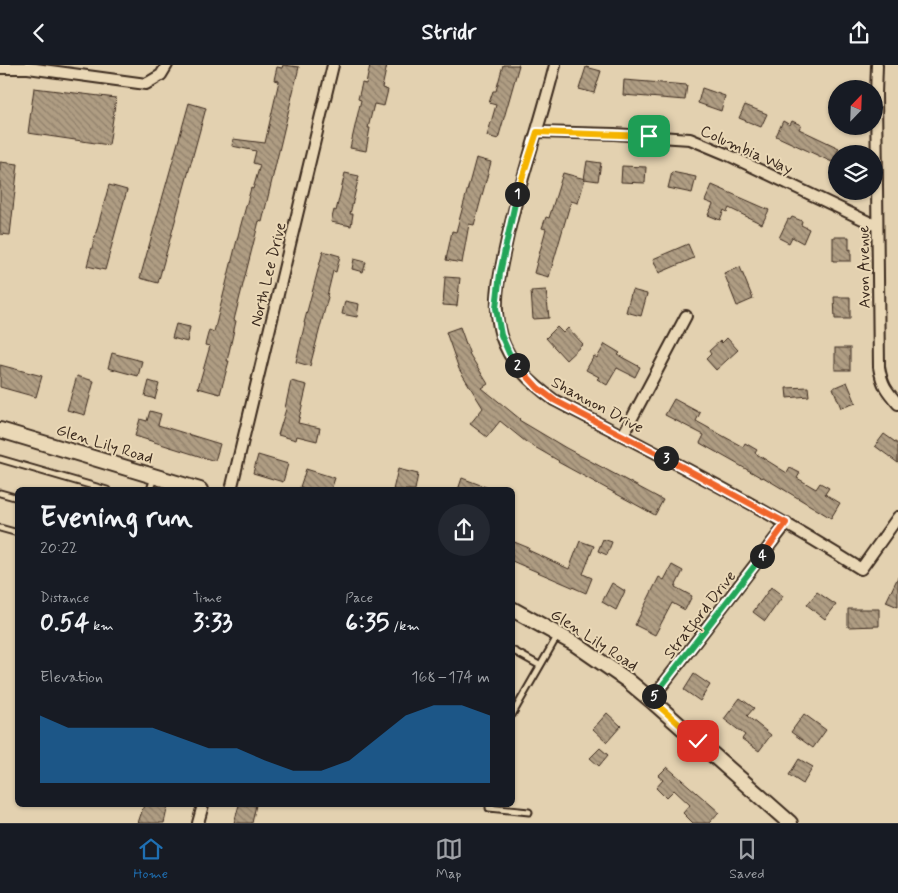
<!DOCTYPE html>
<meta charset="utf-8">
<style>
body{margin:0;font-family:Mynerve,sans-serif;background:#242831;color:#f1f3f6;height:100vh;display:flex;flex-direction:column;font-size:19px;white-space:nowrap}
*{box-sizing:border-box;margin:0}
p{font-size:16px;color:#9ea1a6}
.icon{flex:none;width:28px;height:28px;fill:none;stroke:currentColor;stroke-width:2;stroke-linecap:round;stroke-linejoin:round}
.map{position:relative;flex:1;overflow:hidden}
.panel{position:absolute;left:15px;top:422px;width:500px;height:320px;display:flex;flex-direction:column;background:#171b24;border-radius:8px;box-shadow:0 1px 4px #0004}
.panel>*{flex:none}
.needle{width:32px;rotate:23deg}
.tools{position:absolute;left:828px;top:15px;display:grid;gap:10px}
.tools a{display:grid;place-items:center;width:55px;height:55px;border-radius:50%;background:#171b24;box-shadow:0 1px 4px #0004;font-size:25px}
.pin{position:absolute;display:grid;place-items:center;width:42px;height:42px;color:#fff;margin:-21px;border-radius:10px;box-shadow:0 2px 8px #0006}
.km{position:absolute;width:25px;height:25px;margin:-12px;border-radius:50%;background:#222;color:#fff;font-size:14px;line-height:25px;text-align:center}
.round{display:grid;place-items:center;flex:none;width:52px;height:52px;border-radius:26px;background:#242831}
.headline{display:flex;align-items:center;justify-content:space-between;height:85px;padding:0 25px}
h1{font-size:28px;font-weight:800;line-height:38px}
.figures{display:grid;grid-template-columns:repeat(3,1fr);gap:8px;height:85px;padding:5px 25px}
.figures div{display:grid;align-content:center}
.figures b{font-size:25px;font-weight:800}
.figures small{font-size:14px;font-weight:400}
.figures p{font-size:14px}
.chart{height:140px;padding:10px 25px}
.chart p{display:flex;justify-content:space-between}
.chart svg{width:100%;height:90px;margin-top:5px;fill:#1f6fb2;opacity:.7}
header{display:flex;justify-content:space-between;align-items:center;height:65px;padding:0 25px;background:#171b24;font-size:22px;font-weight:800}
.tabs{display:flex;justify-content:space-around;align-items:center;height:70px;border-top:1px solid #363941;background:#171b24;font-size:14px;color:#9ea1a6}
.tabs a{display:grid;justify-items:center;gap:2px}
.tabs .selected{color:#1f6fb2}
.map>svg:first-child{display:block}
</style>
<header><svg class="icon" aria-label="back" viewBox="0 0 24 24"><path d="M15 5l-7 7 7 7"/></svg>Stridr<svg class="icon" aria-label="share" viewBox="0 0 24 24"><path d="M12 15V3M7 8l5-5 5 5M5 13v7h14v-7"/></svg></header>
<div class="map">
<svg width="898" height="758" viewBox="0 0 898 758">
<defs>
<pattern id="building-back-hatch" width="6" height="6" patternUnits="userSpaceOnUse" patternTransform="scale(1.25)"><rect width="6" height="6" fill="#af9d83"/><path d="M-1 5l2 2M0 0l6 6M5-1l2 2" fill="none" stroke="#90806b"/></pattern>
</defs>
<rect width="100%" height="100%" fill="#e3d1b0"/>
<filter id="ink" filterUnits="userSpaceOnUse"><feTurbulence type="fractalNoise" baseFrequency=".02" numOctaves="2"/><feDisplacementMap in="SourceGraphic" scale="10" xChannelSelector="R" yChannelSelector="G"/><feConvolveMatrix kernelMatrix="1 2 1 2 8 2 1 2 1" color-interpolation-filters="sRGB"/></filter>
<g filter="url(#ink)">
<g fill="url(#building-back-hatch)" stroke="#3b2a1e">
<polygon points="283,0 299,2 262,157 259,156 234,255 236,256 227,296 229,296 220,329 198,323 210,281 205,280 209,265 214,267 240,163 251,123 253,124 260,100 253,98 256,86 232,81 233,74 265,78 279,16 274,15 277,2 282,3"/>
<polygon points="370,0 387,0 382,23 388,25 384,41 374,39 368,63 370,63 366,86 350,83 361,35 358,34 362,18 366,19"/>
<polygon points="503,0 519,0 498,74 487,71 496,40 489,38 493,26 496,26"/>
<polygon points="586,2 601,6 594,28 579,24"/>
<polygon points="624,15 687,20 685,35 623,30"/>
<polygon points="34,23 116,33 109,80 28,68"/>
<polygon points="702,23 725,31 721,46 698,38"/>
<polygon points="189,38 206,43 158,218 140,213"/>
<polygon points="745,40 767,49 761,62 739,53"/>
<polygon points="783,56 790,60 792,56 801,60 799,64 839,83 832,97 776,71"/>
<polygon points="476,93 491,97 474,160 469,159 462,198 446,195 452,166 456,167"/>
<polygon points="587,96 601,98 598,116 584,114"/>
<polygon points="0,97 18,99 10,170 0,169"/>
<polygon points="622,101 646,102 645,118 621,117"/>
<polygon points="672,107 696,112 692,128 668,123"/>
<polygon points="345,108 359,111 350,149 353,149 351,161 331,157 334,145 336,146"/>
<polygon points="563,108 585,114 578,138 571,136 549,212 534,208 546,164 542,163 546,152 549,153"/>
<polygon points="109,120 127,125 105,205 87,201"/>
<polygon points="712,120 769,145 762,159 729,143 727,147 724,145 720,155 708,150 713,139 705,136"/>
<polygon points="792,152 802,156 801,160 809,164 803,178 792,172 789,178 779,173 788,154 790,155"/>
<polygon points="833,172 849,172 849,185 851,184 851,196 833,196"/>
<polygon points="688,179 694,193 659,208 653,194"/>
<polygon points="323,186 340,191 336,207 333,206 327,231 328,232 310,301 296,297 305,258 304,258"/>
<polygon points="354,194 366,197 363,207 352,204"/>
<polygon points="740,202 753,234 737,241 724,208"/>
<polygon points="445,212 460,213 457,241 443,240"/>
<polygon points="546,225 549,253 533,254 531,226"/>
<polygon points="632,225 647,229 641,251 626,247"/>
<polygon points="834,232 850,232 850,254 835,254"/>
<polygon points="345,236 359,239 357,252 342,249"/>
<polygon points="176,259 190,262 187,277 172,273"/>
<polygon points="460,262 470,290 488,319 482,323 520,354 519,355 566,383 663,435 655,450 558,397 559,396 526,377 500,356 487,372 470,359 483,343 459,304 446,267"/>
<polygon points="557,262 563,268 568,263 583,279 566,295 546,273"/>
<polygon points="727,273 738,285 716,305 706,294 711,289 709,286 720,276 722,278"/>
<polygon points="605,279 620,288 618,290 640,302 635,312 617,303 607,320 597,314 599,312 586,305 594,291 597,293"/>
<rect x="835" y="283" width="15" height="22"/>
<polygon points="112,288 142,296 138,311 108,303"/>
<polygon points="0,300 42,311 36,332 0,322"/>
<polygon points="77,311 94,316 85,350 67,345"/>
<polygon points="149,316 159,319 155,334 145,331"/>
<polygon points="291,316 307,320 298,358 320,363 317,376 297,371 296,375 278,370 286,344 285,343"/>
<polygon points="847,317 856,338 841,343 833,323"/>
<polygon points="808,322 809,331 787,333 786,323"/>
<polygon points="674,334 700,348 696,356 743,382 745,378 757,385 755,388 787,408 790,403 800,408 797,413 816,424 820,418 829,423 825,429 840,438 831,453 763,412 762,413 700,378 704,370 665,350"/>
<polygon points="150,346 161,349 158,360 220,379 215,396 135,371 140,354 147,356"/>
<polygon points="884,369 898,379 898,398 875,381"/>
<polygon points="258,390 288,399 283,417 253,408"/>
<polygon points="306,404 335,413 331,425 309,425 300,422"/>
<polygon points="398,404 418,409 415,425 393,425"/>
<polygon points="462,413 491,424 491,425 458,425"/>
<polygon points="603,474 612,477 607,490 598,486"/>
<polygon points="512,476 529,483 528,485 569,504 580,476 594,481 583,509 592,513 586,528 512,496"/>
<polygon points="672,500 683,506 675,522 692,531 685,545 672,538 655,570 635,560 659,512 664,515"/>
<polygon points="898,512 898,542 886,537"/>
<polygon points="612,518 625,526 616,545 602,537"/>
<polygon points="771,522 783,531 765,556 753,547"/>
<polygon points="817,527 836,540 825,554 807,540"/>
<polygon points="848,544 879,544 879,561 848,562"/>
<polygon points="694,609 710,620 700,636 684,625"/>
<polygon points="740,633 754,643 747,651 771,670 759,686 742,674 745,670 724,654"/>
<polygon points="607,648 621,661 607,677 593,664"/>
<polygon points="804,649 826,665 813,683 791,667"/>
<polygon points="600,683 608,690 599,701 590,693"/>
<polygon points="799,694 813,702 803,719 789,710"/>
<polygon points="667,702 719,747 709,758 693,758 683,748 690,740 674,725 666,733 656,723 663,715 658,711"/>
<polygon points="144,740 168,740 164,758 138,758"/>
<polygon points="239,740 256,740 252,758 234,758"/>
</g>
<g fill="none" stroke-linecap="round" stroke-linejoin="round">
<g stroke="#3b2a1e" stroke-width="9">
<g id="lane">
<polyline points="0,394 107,425"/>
<polyline points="150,425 154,412"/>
<polyline points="0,428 18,433"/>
<polyline points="0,463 18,468"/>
<polyline points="512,585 539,600"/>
<polyline points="512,650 558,570"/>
<polyline points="489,740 489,743 529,747"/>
</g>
</g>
<g stroke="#3b2a1e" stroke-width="14">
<g id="street">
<path d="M555,0C541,57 521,112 508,170C501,204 491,237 501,271C510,299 531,318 554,335C658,389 762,441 861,504L898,452"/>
<path d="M877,0L876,29L879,302C882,320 886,325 898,339"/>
<polyline points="0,3 28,3 146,19 161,10 167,0"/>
<polyline points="537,67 614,69 690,74 726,89 877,161"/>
<polyline points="623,370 686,251"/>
<polyline points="231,425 333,0"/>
<polyline points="651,635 787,458"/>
<polyline points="198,758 203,740"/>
</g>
</g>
<g stroke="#3b2a1e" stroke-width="18">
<g id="secondary">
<polyline points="0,365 200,425"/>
<polyline points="512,544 575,579 627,615 651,635 790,758"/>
</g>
</g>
<use href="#lane" stroke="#ead8b6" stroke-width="5"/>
<use href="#street" stroke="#ead8b6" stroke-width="10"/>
<use href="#secondary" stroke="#ead8b6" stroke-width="14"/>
</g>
</g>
<g fill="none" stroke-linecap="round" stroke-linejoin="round" filter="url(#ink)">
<g stroke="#fff" stroke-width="10">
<polyline id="split-1" points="517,129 537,67 649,71"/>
</g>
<g stroke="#fff" stroke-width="10">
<polyline id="split-2" points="517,300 509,288 501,270 496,243 500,208 517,129"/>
</g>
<g stroke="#fff" stroke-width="10">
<polyline id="split-3" points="517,300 538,323 554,335 666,393"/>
</g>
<g stroke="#fff" stroke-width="10">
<polyline id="split-4" points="666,393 786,458 762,491"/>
</g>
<g stroke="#fff" stroke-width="10">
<polyline id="split-5" points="654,631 762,491"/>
</g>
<g stroke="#fff" stroke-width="10">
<polyline id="split-6" points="654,631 652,635 698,676"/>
</g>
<use href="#split-1" stroke="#f5b400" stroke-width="6"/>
<use href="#split-2" stroke="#22a559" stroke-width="6"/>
<use href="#split-3" stroke="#f0652b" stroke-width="6"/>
<use href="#split-4" stroke="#f0652b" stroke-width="6"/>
<use href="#split-5" stroke="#22a559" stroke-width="6"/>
<use href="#split-6" stroke="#f5b400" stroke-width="6"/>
</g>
<g text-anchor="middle" stroke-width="4" stroke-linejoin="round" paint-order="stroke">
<g font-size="16" fill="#3b2a1e" stroke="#ead8b6">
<text transform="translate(747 84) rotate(24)" y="6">Columbia Way</text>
<text transform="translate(863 202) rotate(-91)" y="6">Avon Avenue</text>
<text transform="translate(267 209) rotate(-76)" y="6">North Lee Drive</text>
<text transform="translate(598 339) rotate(28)" y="6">Shannon Drive</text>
<text transform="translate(105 378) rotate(17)" y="6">Glen Lily Road</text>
<text transform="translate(699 549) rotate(-52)" y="6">Stratford Drive</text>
<text transform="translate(595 574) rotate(33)" y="6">Glen Lily Road</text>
</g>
</g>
</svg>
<div class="tools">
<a><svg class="needle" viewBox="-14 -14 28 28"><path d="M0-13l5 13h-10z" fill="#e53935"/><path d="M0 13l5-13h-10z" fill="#9ea1a6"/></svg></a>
<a><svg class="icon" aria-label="layers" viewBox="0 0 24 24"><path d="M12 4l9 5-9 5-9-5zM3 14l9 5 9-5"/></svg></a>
</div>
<div class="pin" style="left:649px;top:71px;background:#1e9e55"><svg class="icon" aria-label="arrive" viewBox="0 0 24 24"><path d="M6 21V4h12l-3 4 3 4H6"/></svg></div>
<div class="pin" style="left:698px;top:676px;background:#d93025"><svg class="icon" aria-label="check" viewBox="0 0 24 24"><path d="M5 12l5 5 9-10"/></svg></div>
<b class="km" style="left:517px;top:129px">1</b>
<b class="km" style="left:517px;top:300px">2</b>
<b class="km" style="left:666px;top:393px">3</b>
<b class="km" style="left:762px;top:491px">4</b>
<b class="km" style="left:654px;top:631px">5</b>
<section class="panel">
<div class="headline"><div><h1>Evening run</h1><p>20:22</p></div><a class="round"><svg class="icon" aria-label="share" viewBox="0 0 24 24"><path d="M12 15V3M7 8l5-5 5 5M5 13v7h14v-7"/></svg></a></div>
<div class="figures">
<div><p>Distance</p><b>0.54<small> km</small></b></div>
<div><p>Time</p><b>3:33</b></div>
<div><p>Pace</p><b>6:35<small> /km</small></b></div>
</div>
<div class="chart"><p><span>Elevation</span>168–174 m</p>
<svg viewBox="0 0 160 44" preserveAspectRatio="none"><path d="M0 44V11L10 17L20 17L30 17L40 17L50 22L60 27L70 27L80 33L90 38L100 38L110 33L120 22L130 11L140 6L150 6L160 11V44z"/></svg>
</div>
</section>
</div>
<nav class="tabs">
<a class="selected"><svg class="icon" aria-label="home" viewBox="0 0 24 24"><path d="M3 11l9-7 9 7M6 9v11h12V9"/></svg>Home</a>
<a><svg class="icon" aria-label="map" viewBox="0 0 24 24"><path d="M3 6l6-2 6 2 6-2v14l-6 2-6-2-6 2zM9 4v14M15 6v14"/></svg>Map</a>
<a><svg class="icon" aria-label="saved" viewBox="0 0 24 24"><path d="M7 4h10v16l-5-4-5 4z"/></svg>Saved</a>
</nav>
